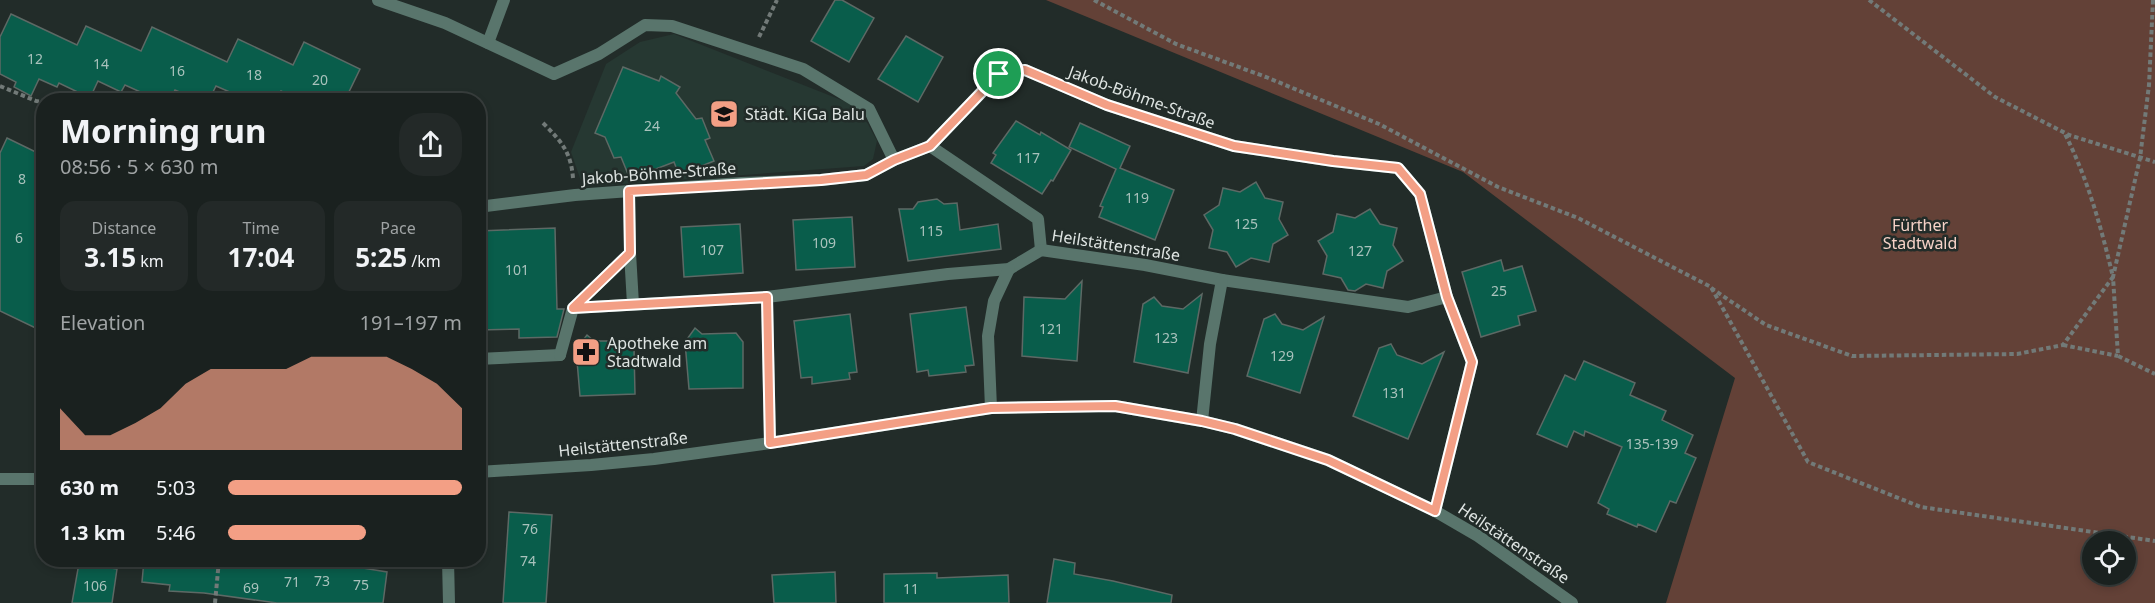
<!DOCTYPE html>
<meta charset="utf-8">
<style>
body{margin:0;font-family:"Noto Sans",sans-serif;background:#232928;color:#f1f3f6;height:100vh;display:flex;flex-direction:column;font-size:22px;white-space:nowrap}
*{box-sizing:border-box;margin:0}
p{font-size:20px;color:#9fa3a4}
.icon{flex:none;width:33px;height:33px;fill:none;stroke:currentColor;stroke-width:2;stroke-linecap:round;stroke-linejoin:round}
.map{position:relative;flex:1;overflow:hidden}
.side{position:absolute;left:36px;top:93px;width:450px;height:474px;display:flex;flex-direction:column;background:#1a211f;border-radius:24px;box-shadow:0 3px 9px #0003,0 0 0 2px #383e3d}
.side>*{flex:none}
.buttons{position:absolute;left:2082px;top:531px;display:grid;gap:12px}
.buttons a{display:grid;place-items:center;width:54px;height:54px;border-radius:50%;background:#1a211f;box-shadow:0 3px 9px #0003,0 0 0 2px #383e3d;font-size:30px}
.pin{position:absolute;display:grid;place-items:center;width:51px;height:51px;color:#fff;margin:-26px;border:3px solid #fff;border-radius:50%;box-shadow:0 2px 6px #0007}
.round{display:grid;place-items:center;flex:none;width:63px;height:63px;border-radius:24px;background:#232928}
.head{display:flex;align-items:center;justify-content:space-between;height:102px;padding:0 24px}
h1{font-size:33px;font-weight:700;line-height:45px}
.metrics{display:grid;grid-template-columns:repeat(3,1fr);gap:9px;height:102px;padding:6px 24px}
.metrics div{display:grid;align-content:center;border-radius:15px;background:#232928;text-align:center}
.metrics b{font-size:26px;font-weight:700}
.metrics small{font-size:16px;font-weight:400}
.metrics p{font-size:16px}
.chart{height:168px;padding:12px 24px}
.chart p{display:flex;justify-content:space-between}
.chart svg{width:100%;height:108px;margin-top:6px;fill:#f39f85;opacity:.7}
ul{padding:0 24px;list-style:none;font-size:20px}
li{display:grid;grid-template-columns:96px 72px 1fr;align-items:center;height:45px}
li i{height:15px;border-radius:8px;background:#f39f85}
.map>svg:first-child{display:block}
</style>
<div class="map">
<svg width="2155" height="603" viewBox="0 0 2155 603">
<rect width="100%" height="100%" fill="#222c29"/>
<polygon fill="#263832" points="674,34 854,105 868,124 877,141 873,159 864,166 583,187 571,152 606,64 640,42"/>
<path fill="#634137" fill-rule="evenodd" d="M1046,0H2155V603H1666L1735,378L1463,172ZM2092,542H2126V574H2092Z"/>
<g fill="#095d4b" stroke="#5d6965" stroke-width="1.5">
<polygon points="835,0 842,0 874,18 849,62 811,41"/>
<polygon points="11,14 77,45 86,26 141,51 152,27 227,62 238,39 293,65 304,42 360,69 345,100 301,100 281,91 277,100 248,100 216,86 209,100 198,100 175,90 170,100 158,100 125,85 121,92 98,81 90,98 59,83 57,87 39,79 31,96 14,87 16,82 0,74 0,37"/>
<polygon points="906,36 943,57 918,102 878,79"/>
<polygon points="623,67 659,81 661,76 680,87 676,93 696,119 702,118 710,138 705,140 714,161 679,175 674,162 630,179 621,157 614,158 605,137 595,133"/>
<polygon points="1016,121 1040,135 1041,132 1071,150 1053,181 1051,180 1042,194 991,163 996,155 993,153"/>
<polygon points="1080,123 1130,146 1120,168 1174,190 1155,240 1099,217 1103,207 1100,206 1116,169 1069,147"/>
<polygon points="7,138 44,156 44,332 0,311 0,153"/>
<polygon points="1256,182 1265,198 1283,202 1279,219 1288,235 1273,244 1269,262 1251,258 1236,267 1227,252 1209,248 1213,230 1204,215 1219,205 1223,188 1240,192"/>
<polygon points="937,199 944,204 957,203 960,230 998,224 1001,249 908,261 899,209 913,209 918,202"/>
<polygon points="1370,209 1380,224 1397,228 1393,245 1403,261 1387,271 1383,288 1366,284 1355,291 1348,290 1341,278 1323,274 1327,256 1318,241 1333,232 1337,214 1355,218"/>
<polygon points="852,217 855,267 796,270 793,220"/>
<polygon points="740,224 743,273 684,277 681,227"/>
<polygon points="555,228 557,309 564,309 557,337 519,338 519,329 478,330 478,231"/>
<polygon points="1501,260 1504,271 1522,266 1536,311 1518,316 1520,325 1481,337 1462,272"/>
<polygon points="1082,281 1077,361 1022,356 1024,297 1065,299"/>
<polygon points="1202,294 1188,373 1134,362 1143,304 1154,297 1162,306 1183,309"/>
<polygon points="966,307 974,365 965,366 966,372 929,376 928,370 917,372 910,314"/>
<polygon points="850,314 857,372 849,373 850,379 812,384 812,377 801,378 794,321"/>
<polygon points="1275,314 1282,324 1303,330 1324,317 1300,393 1247,376 1264,319"/>
<polygon points="695,328 702,334 736,333 743,342 743,388 689,389 685,342"/>
<polygon points="587,335 594,341 628,341 634,349 635,394 580,396 576,349"/>
<polygon points="1391,344 1397,355 1422,364 1444,352 1408,439 1353,416 1379,348"/>
<polygon points="1584,361 1635,383 1630,395 1666,411 1662,420 1693,435 1685,453 1696,458 1676,503 1670,501 1656,532 1638,524 1637,527 1607,514 1609,509 1598,503 1622,447 1585,431 1584,436 1574,431 1567,447 1537,434 1565,375 1575,380"/>
<polygon points="509,512 552,515 546,603 503,603"/>
<polygon points="1054,559 1075,563 1074,574 1113,581 1172,595 1171,603 1047,603"/>
<polygon points="144,560 351,560 363,562 362,568 387,572 383,603 277,603 204,593 169,591 170,585 142,582"/>
<polygon points="79,563 117,569 112,603 72,603"/>
<polygon points="835,572 836,603 774,603 772,575"/>
<polygon points="937,573 937,578 1008,575 1009,603 884,603 884,574"/>
</g>
<g fill="none" stroke-linecap="round" stroke-linejoin="round">
<g stroke="#727a78" stroke-width="4" stroke-dasharray="4.5 3" stroke-linecap="butt">
<polyline points="1094,0 1176,44 1266,77 1379,124 1498,187 1578,218 1711,287 1808,462 1921,507 2155,541"/>
<polyline points="1869,0 1995,97 2069,135 2155,162"/>
<polyline points="2153,0 2149,85 2140,158 2113,277 2118,356 2155,374"/>
<polyline points="759,37 777,0"/>
<polyline points="0,86 36,101 44,102"/>
<path d="M543,123C561,141 571,152 573,178"/>
<path d="M1711,288L1766,325L1852,356L2017,354L2063,345L2113,277C2101,227 2088,179 2064,132"/>
<polyline points="2063,345 2118,356"/>
<polyline points="215,603 219,560"/>
</g>
<g stroke="#59756c" stroke-width="12">
<polyline points="488,43 504,0"/>
<polyline points="478,359 560,355"/>
</g>
<g stroke="#59756c" stroke-width="12">
<polyline points="378,0 445,23 554,74 599,54 645,25 672,26 803,69 869,109 894,160"/>
<polyline points="930,146 1038,219 1041,250"/>
<polyline points="629,191 630,253"/>
<polyline points="478,207 575,195 741,183 821,180 866,175 894,160 930,146 999,74 1025,70 1107,105 1234,146 1333,161 1398,168 1420,194 1447,297 1472,362 1435,511"/>
<polyline points="767,297 770,443"/>
<polyline points="573,308 630,253 633,304"/>
<polyline points="560,355 573,308 767,297 948,274 1009,269 1041,250 1145,265 1222,280 1408,307 1447,297"/>
<polyline points="991,408 988,336 994,301 1009,269"/>
<polyline points="1202,421 1210,344 1222,280"/>
<polyline points="448,560 449,603"/>
</g>
<g stroke="#59756c" stroke-width="12">
<polyline points="478,472 591,465 654,459 770,443 991,408 1115,406 1202,421 1235,429 1328,460 1435,511 1478,536 1572,603"/>
<polyline points="0,479 44,479"/>
</g>
</g>
<g fill="none" stroke-linecap="round" stroke-linejoin="round">
<g stroke="#fff" stroke-width="12">
<polygon id="route" points="1025,70 1107,105 1234,146 1333,161 1398,168 1420,194 1447,297 1472,362 1435,511 1328,460 1235,429 1202,421 1115,406 991,408 770,443 767,297 573,308 630,253 629,191 821,180 866,175 894,160 930,146 999,74"/>
</g>
<use href="#route" stroke="#f39f85" stroke-width="8"/>
</g>
<defs>
<g id="school-square" transform="scale(1.5)"><rect x="-9" y="-9" width="18" height="18" rx="4" fill="#f39f85" stroke="#222c29"/><path d="M0-5L7-2L0 1L-7-2ZM-4 1L0 2.5L4 1V4Q0 6-4 4Z" fill="#111"/></g>
<g id="pharmacy-square" transform="scale(1.5)"><rect x="-9" y="-9" width="18" height="18" rx="4" fill="#f39f85" stroke="#222c29"/><path d="M-2-6h4v4h4v4h-4v4h-4v-4h-4v-4h4Z" fill="#111"/></g>
</defs>
<g fill-rule="evenodd">
<use href="#school-square" x="724" y="114"/>
<use href="#pharmacy-square" x="586" y="352"/>
</g>
<g text-anchor="middle" stroke-width="5" stroke-linejoin="round" paint-order="stroke">
<g font-size="14" fill="#a9c2bc">
<text x="35" y="64">12</text>
<text x="101" y="69">14</text>
<text x="177" y="76">16</text>
<text x="254" y="80">18</text>
<text x="320" y="85">20</text>
<text x="652" y="131">24</text>
<text x="1028" y="163">117</text>
<text x="22" y="184">8</text>
<text x="1137" y="203">119</text>
<text x="1246" y="229">125</text>
<text x="931" y="236">115</text>
<text x="19" y="243">6</text>
<text x="824" y="248">109</text>
<text x="712" y="255">107</text>
<text x="1360" y="256">127</text>
<text x="517" y="275">101</text>
<text x="1499" y="296">25</text>
<text x="1051" y="334">121</text>
<text x="1166" y="343">123</text>
<text x="1282" y="361">129</text>
<text x="1394" y="398">131</text>
<text x="1652" y="449">135-139</text>
<text x="530" y="534">76</text>
<text x="528" y="566">74</text>
<text x="322" y="586">73</text>
<text x="292" y="587">71</text>
<text x="361" y="590">75</text>
<text x="95" y="591">106</text>
<text x="251" y="593">69</text>
<text x="911" y="594">11</text>
</g>
<g font-size="16" fill="#dee4e2" stroke="#222c29">
<text transform="translate(1142 97) rotate(20)" y="6">Jakob-Böhme-Straße</text>
<text transform="translate(659 173) rotate(-4)" y="6">Jakob-Böhme-Straße</text>
<text transform="translate(1116 245) rotate(9)" y="6">Heilstättenstraße</text>
<text transform="translate(623 444) rotate(-6)" y="6">Heilstättenstraße</text>
<text transform="translate(1514 543) rotate(34)" y="6">Heilstättenstraße</text>
</g>
<g font-size="16" fill="#dee4e2" stroke="#222c29" text-anchor="start">
<text x="745" y="120">Städt. KiGa Balu</text>
<text x="607" y="349">Apotheke am<tspan x="607" dy="18">Stadtwald</tspan></text>
</g>
<g font-size="16" fill="#f6d2c7" stroke="#222c29">
<text x="1920" y="231">Fürther<tspan x="1920" dy="18">Stadtwald</tspan></text>
</g>
</g>
</svg>
<div class="buttons">
<a><svg class="icon" aria-label="locate" viewBox="0 0 24 24"><circle cx="12" cy="12" r="6"/><path d="M12 2v4M12 18v4M2 12h4M18 12h4"/></svg></a>
</div>
<div class="pin" style="left:999px;top:74px;background:#1e9e55"><svg class="icon" aria-label="arrive" viewBox="0 0 24 24"><path d="M6 21V4h12l-3 4 3 4H6"/></svg></div>
<section class="side">
<div class="head"><div><h1>Morning run</h1><p>08:56 · 5 × 630 m</p></div><a class="round"><svg class="icon" aria-label="share" viewBox="0 0 24 24"><path d="M12 15V3M7 8l5-5 5 5M5 13v7h14v-7"/></svg></a></div>
<div class="metrics">
<div><p>Distance</p><b>3.15<small> km</small></b></div>
<div><p>Time</p><b>17:04</b></div>
<div><p>Pace</p><b>5:25<small> /km</small></b></div>
</div>
<div class="chart"><p><span>Elevation</span>191–197 m</p>
<svg viewBox="0 0 160 44" preserveAspectRatio="none"><path d="M0 44V27L10 38L20 38L30 33L40 27L50 17L60 11L70 11L80 11L90 11L100 6L110 6L120 6L130 6L140 11L150 17L160 27V44z"/></svg>
</div>
<ul>
<li><b>630 m</b>5:03<i style="width:100%"></i></li>
<li><b>1.3 km</b>5:46<i style="width:59%"></i></li>
</ul>
</section>
</div>
